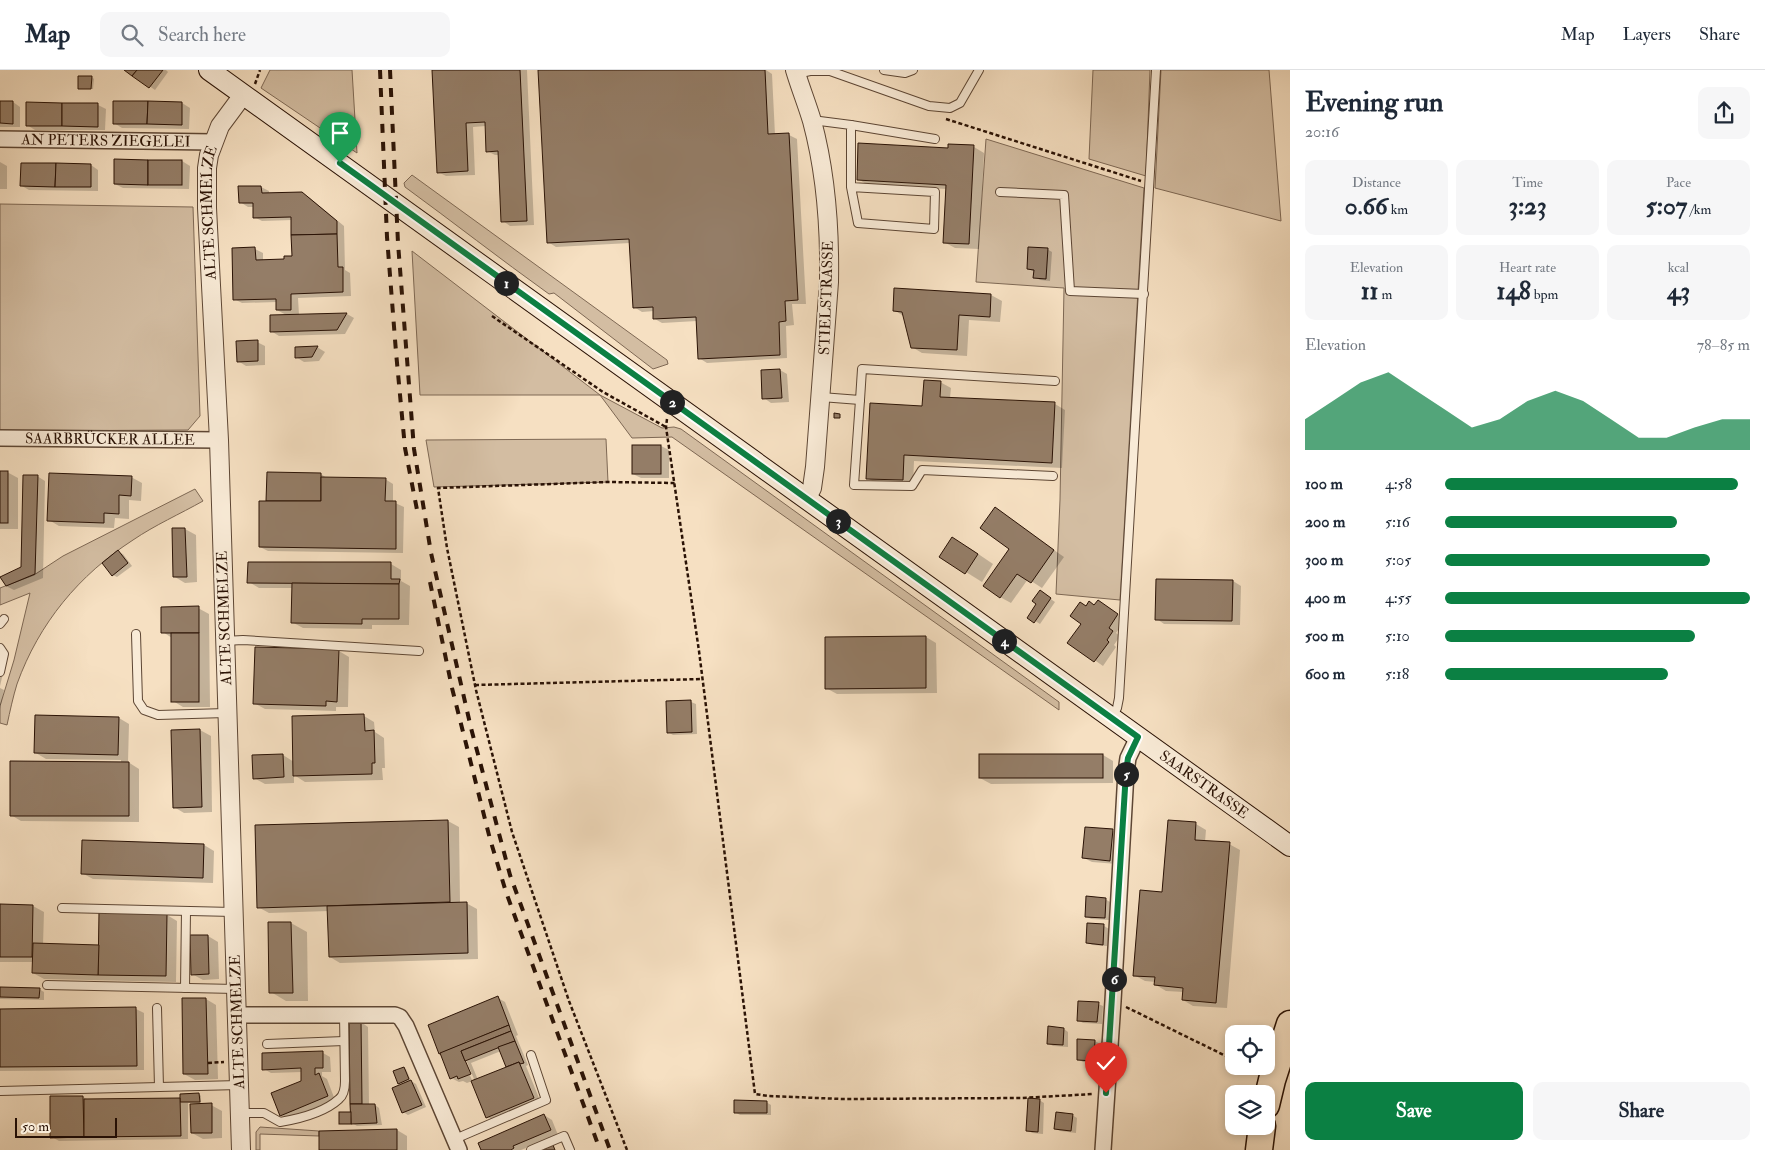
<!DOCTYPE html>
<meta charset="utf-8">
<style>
body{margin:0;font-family:"IM FELL Double Pica",serif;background:#f6f6f7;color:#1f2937;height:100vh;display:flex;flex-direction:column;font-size:19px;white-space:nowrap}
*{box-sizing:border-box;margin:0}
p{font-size:16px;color:#747a83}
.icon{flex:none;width:28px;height:28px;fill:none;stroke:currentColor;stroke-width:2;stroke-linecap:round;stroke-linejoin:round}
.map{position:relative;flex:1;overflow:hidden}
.panel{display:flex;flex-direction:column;background:#fff;width:475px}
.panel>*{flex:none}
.controls{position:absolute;left:1225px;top:955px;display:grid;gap:10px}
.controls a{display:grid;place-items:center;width:50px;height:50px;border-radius:10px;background:#fff;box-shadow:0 2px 8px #0003;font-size:25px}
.scale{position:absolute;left:15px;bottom:12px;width:102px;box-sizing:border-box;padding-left:5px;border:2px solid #2a1205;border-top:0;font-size:14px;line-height:18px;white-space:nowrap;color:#2a1205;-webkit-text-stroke:4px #f9ebd7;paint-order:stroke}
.pin{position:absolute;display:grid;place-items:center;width:42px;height:42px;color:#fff;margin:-51px -21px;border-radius:50% 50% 50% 0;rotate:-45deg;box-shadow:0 0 5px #0007}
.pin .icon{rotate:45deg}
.km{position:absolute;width:25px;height:25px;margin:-12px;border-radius:50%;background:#222;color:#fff;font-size:14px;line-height:25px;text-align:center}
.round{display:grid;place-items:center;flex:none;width:52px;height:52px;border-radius:10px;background:#f6f6f7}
.summary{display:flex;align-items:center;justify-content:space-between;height:85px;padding:0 15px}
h1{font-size:28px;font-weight:700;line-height:38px}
.stats{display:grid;grid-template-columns:repeat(3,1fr);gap:8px;height:85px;padding:5px 15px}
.stats div{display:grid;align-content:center;border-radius:10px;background:#f6f6f7;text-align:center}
.stats b{font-size:25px;font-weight:700}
.stats small{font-size:14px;font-weight:400}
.stats p{font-size:14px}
.chart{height:140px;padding:10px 15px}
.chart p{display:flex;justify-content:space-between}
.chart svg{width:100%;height:90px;margin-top:5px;fill:#0b8043;opacity:.7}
.action{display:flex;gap:10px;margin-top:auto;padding:10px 15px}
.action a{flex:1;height:58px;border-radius:10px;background:#0b8043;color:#fff;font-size:20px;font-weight:700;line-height:58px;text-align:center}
.action a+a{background:#f6f6f7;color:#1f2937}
ul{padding:0 15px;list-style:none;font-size:16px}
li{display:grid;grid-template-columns:80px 60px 1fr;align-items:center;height:38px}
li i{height:12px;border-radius:6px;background:#0b8043}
header{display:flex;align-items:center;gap:30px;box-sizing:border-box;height:70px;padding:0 25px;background:#fff;border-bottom:1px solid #e0e1e3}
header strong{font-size:24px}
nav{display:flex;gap:28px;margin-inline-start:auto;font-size:18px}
.search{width:350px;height:45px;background:#f6f6f7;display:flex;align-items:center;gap:12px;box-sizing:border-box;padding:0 18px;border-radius:10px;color:#747a83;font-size:19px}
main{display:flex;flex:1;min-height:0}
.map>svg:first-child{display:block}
</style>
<header>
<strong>Map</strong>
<div class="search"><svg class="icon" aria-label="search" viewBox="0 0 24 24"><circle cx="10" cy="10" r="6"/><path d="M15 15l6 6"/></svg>Search here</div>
<nav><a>Map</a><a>Layers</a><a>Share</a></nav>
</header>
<main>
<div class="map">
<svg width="1290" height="1080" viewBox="0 0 1290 1080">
<rect width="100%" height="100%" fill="#f6e0c2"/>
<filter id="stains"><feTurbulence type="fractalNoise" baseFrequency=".004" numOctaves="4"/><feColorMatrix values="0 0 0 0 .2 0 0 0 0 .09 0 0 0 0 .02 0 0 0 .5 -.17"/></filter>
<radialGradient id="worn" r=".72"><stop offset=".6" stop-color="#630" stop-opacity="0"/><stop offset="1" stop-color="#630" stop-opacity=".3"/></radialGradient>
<g fill="#d3bda2" stroke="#7e6854">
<polygon points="270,0 352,0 357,83 261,18"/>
<polygon points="1093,0 1150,0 1146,106 1089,89"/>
<polygon points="1161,0 1269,0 1281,151 1155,118"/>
<polygon points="986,69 1144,118 1120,530 1056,524 1060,430 1064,218 976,212"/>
<path d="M412,105L667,290L668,294L653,299L554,223L549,224C500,189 453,152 405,117L404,113Z"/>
<polygon points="0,134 193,137 200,346 188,360 0,361"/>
<polygon points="412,181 600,325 662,358 674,357 681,359 1059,632 1059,640 672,367 632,368 600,325 420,325"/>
<polygon points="606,369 608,412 434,417 426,370"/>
<path d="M195,419L203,431C180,444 155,455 133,470C79,505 39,553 17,614C13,627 10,641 7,655L0,653V636L14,590L30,523L0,535V518L34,505L63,486Z"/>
<polygon points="260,1057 319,1061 319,1066 260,1064 260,1080 256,1080 256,1062"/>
</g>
<g fill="#0003" fill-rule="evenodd">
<polygon points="126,0 166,0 168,2 155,20"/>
<polygon points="433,0 527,0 534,155 510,156 503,151 500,85 495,85 487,81 486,56 473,57 475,105 446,106 438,102"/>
<polygon points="539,0 766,0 772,4 775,65 789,65 797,69 806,234 792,234 794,255 786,256 787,288 707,293 699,288 697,251 662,253 655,249 654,241 642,242 634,237 630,173 556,177 548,172"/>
<polygon points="92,7 94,9 93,19 81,19"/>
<polygon points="0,32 13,32 20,37 20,57 0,57"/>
<polygon points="115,32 182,33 190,38 189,59 122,58 114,53"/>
<polygon points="98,35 106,39 105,60 35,60 27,55"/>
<polygon points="974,77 984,83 979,179 955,178 944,172 947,119 868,115 858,109 949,79"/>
<polygon points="182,91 190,96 189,119 123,118 115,114"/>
<polygon points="0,92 7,96 7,119 0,119"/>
<polygon points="91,95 98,100 98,121 29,120 22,116"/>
<polygon points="261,117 269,121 269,124 302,123 310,128 344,156 345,200 350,203 351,226 298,228 299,245 347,244 354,248 345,264 279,266 271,261 288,246 277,240 277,232 242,233 234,229 255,179 263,183 263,191 285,190 293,187 292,150 262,151 254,147 254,137 248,137 240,132"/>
<polygon points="1047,179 1052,182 1050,211 1040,210 1035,207 1035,202 1028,199"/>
<polygon points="895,219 991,225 1002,231 1000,252 969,250 967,286 922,283 912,277 905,247 894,240"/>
<polygon points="257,272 265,276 265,295 246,296 238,291"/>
<polygon points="317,277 325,282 319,291 304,292 296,287 296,278"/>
<polygon points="780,300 787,304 789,332 771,333 764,328"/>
<polygon points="940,312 951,318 950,328 1055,334 1065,340 1062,398 914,391 913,416 878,414 867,408 923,337"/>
<polygon points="661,376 669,380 669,408 641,408 633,404"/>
<polygon points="0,402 7,402 18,408 18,459 0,459"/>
<polygon points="321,404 328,409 385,409 393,414 393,432 404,437 403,483 268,481 260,477 268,432"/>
<polygon points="37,406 45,411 43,508 14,520 6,516 22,497"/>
<polygon points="131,407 142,413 141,431 129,430 129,449 115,448 114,458 59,456 49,450"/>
<polygon points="995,439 1064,487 1042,518 1028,509 1011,533 1000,527 1011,479"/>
<polygon points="173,459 185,459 196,465 197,512 185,513 175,507"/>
<polygon points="968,477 993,494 982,512 966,502"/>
<polygon points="118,482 123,484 132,496 117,507 113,505"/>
<polygon points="391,494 401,500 401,511 410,516 409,555 372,555 372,559 303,558 292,552 293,518 259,518 249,512"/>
<polygon points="1233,511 1241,516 1240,555 1164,554 1157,549"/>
<polygon points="1045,525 1055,532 1040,554 1029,547"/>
<polygon points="1106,536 1125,550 1116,563 1120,566 1114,575 1116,577 1103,596 1069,572 1083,553 1086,537"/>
<polygon points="198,538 209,544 210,637 183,637 173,631 172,568 163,562"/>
<polygon points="926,567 936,573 937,623 837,624 826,618"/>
<polygon points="339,581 349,587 348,637 336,637 336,641 265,639 254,633"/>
<polygon points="0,597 4,599 0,616"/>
<polygon points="0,618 4,620 0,639"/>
<polygon points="691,632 696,634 697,664 673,665 668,662"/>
<polygon points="364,646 374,652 375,662 384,668 385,698 382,698 383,710 305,712 294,705 294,713 265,714 254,708 283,685 294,692"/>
<polygon points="119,648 129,654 128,692 139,699 139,752 21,751 11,745 121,693 121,690 46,689 36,683"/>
<polygon points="200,660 211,666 212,742 184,743 174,737 173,661"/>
<polygon points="1103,685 1113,691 1113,713 991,714 980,708"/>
<polygon points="448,751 459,757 460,833 466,833 477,839 478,889 340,893 330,887 329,841 269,843 258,837 256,756"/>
<polygon points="1196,754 1206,760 1205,772 1229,774 1240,780 1227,938 1193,936 1183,930 1184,922 1166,921 1156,915 1156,912 1145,911 1134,905 1163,823"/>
<polygon points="1112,760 1120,765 1117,794 1092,792 1084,788"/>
<polygon points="204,775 214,781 213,813 93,809 82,803"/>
<polygon points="1105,829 1110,832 1109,850 1091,849 1086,846"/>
<polygon points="0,835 33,836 44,842 43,875 100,876 167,845 177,851 176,912 44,909 33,903 33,892 0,892"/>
<polygon points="291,853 307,862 308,931 286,931 271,922"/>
<polygon points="1088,854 1104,856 1109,859 1107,876 1092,875 1087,872"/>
<polygon points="208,866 218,872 219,909 203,910 192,904"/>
<polygon points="0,918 39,919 44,922 44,930 0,929"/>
<path d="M498,928L505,932L518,965L516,966L528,995L526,996L541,1033L495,1051L487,1047L472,1011L467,1013L463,1011L459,1012L451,1008ZM501,981L508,998L478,1010L471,993ZM463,990H466L474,1009L472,1010Z"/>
<polygon points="206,929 216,935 218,1009 195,1010 184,1004"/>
<polygon points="1098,934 1103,936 1102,954 1083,953 1078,950"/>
<polygon points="136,939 144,943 144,1000 0,1001 0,940"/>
<polygon points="361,952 368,957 369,1035 375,1035 379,1038 382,1055 357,1056 352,1053 352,1054 340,1053 352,1043"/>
<polygon points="1064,959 1068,962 1068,977 1053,976 1048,973"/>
<polygon points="1095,971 1100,974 1099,993 1083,992 1078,989"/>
<polygon points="323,983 330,987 331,1002 322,1002 322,1006 327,1009 335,1030 289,1049 281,1045 302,1012 302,1002 271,1003 264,999"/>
<polygon points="404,998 406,999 411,1011 416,1014 426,1037 408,1045 403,1042 403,1015 399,1013"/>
<polygon points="199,1024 201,1026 201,1033 188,1033 188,1069 59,1071 52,1067 51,1027 83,1027 89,1030 180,1029"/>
<polygon points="1039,1030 1044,1033 1043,1064 1032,1063 1028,1060"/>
<polygon points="766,1032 771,1035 771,1045 740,1045 735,1042"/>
<polygon points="211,1035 222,1041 222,1068 203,1069 192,1063"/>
<polygon points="544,1045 552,1050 558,1065 521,1080 482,1080"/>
<polygon points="1072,1045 1077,1048 1076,1063 1060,1061 1056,1059"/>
<polygon points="397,1060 407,1066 407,1080 321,1080"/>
</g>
<g fill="#947d67" stroke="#2a1205">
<polygon points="124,0 137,0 132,6"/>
<polygon points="137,0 163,0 149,18 132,6"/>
<polygon points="432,0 520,0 527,151 501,152 498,81 486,82 485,52 466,53 468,101 437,103"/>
<polygon points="538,0 765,0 768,64 789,63 798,230 785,231 786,251 779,252 780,285 698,289 696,247 653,249 653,237 633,238 629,169 547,173"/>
<polygon points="78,6 92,6 91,19 78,19"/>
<polygon points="0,31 13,31 13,54 0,53"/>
<polygon points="113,31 148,31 147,54 113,54"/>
<polygon points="148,31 182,32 182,55 147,54"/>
<polygon points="26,32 62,33 62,56 26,56"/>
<polygon points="62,33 98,33 98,57 62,56"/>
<polygon points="858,73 948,78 948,74 974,75 969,174 943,173 946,115 857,110"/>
<polygon points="114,89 148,90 148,115 114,114"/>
<rect x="148" y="90" width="34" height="25"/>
<polygon points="21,93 56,93 55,117 20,116"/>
<polygon points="56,93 91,94 91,117 55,117"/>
<polygon points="238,116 261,116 262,123 302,122 337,151 337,164 291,165 291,147 253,148 253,133 239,133"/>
<polygon points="337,164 338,197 343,197 343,222 291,224 291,240 276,240 276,229 233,230 232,178 255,177 256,190 284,189 284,186 292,186 291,165"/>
<polygon points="1028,177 1048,178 1046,209 1033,208 1034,200 1027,199"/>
<polygon points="894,218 991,224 990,247 959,245 957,280 911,278 902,242 893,241"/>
<polygon points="347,243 337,260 270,262 270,245"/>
<polygon points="258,270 258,291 237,292 236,271"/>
<polygon points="318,276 312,287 295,288 295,277"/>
<polygon points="780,299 782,328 762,329 761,300"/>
<polygon points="924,310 941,311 940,327 1055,332 1052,393 904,385 903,410 866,409 870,333 922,336"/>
<polygon points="834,343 840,344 840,348 834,348"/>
<rect x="632" y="375" width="29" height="29"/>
<rect x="0" y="401" width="8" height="52"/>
<polygon points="267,402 321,403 321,431 266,431"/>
<polygon points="49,403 132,406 131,426 119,425 119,444 104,443 104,453 47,451"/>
<polygon points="23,405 38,405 35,504 6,516 0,507 21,497"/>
<polygon points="321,407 386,408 385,431 396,431 396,479 259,477 259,431 321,431"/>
<polygon points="995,437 1054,480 1031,513 1017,504 1000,528 983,516 1009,479 980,458"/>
<polygon points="172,458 185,458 187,507 173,507"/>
<polygon points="952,467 978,484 965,504 939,487"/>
<polygon points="118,480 128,493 112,506 102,493"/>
<polygon points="248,492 391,492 391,509 400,509 399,514 247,513"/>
<polygon points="1156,509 1233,510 1232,551 1155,550"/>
<polygon points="292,513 399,514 399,549 362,549 362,554 291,553"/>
<polygon points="1040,520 1051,528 1034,553 1027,548 1036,534 1032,531"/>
<polygon points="1098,530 1118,544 1109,558 1113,561 1107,570 1109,572 1094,592 1067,573 1081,554 1070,546 1080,532 1086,536 1089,531 1094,535"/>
<polygon points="199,536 199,563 161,563 161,537"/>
<rect x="171" y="563" width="28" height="69"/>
<polygon points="926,566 926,618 825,619 825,567"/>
<polygon points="255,577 339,579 337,632 326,631 326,636 253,634"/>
<polygon points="691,630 692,662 667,663 666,631"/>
<polygon points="364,644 365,661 374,660 375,693 372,693 372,704 293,706 292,646"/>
<polygon points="35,645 119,647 118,685 34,683"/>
<polygon points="200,659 202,737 173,738 171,660"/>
<polygon points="283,684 284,707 253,709 252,685"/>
<rect x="979" y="684" width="124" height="24"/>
<polygon points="10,691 129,692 129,746 10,746"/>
<polygon points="448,750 450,832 257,838 255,755"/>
<polygon points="1168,750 1196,752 1195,770 1230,772 1216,933 1182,930 1183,918 1154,915 1155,907 1133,906 1140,820 1162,822"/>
<polygon points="1085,757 1113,759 1110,791 1082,788"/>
<polygon points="82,770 204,774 203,808 81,804"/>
<polygon points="1086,826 1106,828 1105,848 1085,847"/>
<polygon points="467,832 468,883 329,887 327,836"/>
<polygon points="0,834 33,835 32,887 0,887"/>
<polygon points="99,842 167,844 166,906 98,905"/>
<polygon points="268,852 291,852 293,923 269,923"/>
<polygon points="1087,853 1104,854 1103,875 1086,873"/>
<polygon points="190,865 208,865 209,904 191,905"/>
<polygon points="33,873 99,875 98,905 32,903"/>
<polygon points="0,917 40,918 39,928 0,927"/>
<polygon points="498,926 509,955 439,984 428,955"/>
<polygon points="182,928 206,928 208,1004 183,1004"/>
<polygon points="1078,931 1099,932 1097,952 1077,951"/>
<polygon points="136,937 137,996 0,997 0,939"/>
<polygon points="349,951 361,951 362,1034 350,1034"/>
<polygon points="509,955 511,961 461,981 471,1004 458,1009 457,1006 450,1009 440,983"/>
<polygon points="1048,956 1064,958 1063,975 1047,974"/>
<polygon points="511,961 515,971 465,991 461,981"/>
<polygon points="1077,969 1095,970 1094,991 1077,990"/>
<polygon points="515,971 524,993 520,994 519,992 506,997 498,977"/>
<polygon points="323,981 323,998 315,998 315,1005 319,1003 328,1026 280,1046 271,1023 301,1011 301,998 262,1000 262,983"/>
<polygon points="519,992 534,1028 486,1048 471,1011"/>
<polygon points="404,997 409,1009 398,1014 393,1001"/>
<polygon points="411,1010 422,1035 402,1043 392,1018"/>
<polygon points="199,1023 200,1032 180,1032 180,1024"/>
<polygon points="50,1026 83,1026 84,1067 50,1068"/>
<polygon points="180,1028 181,1066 84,1067 84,1029"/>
<polygon points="1028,1028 1040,1029 1038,1062 1026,1061"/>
<polygon points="734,1030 767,1031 767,1043 734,1043"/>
<polygon points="212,1033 212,1063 191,1063 190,1034"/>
<polygon points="350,1034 375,1034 377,1053 351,1054"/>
<rect x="339" y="1042" width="12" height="12"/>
<polygon points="1056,1042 1073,1044 1071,1061 1054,1059"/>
<polygon points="544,1044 551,1060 513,1076 514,1078 511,1080 481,1080 478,1073"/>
<polygon points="397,1059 397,1080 319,1080 319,1061"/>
<polygon points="553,1075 555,1080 542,1080"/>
</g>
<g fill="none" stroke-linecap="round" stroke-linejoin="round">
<g stroke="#5d4634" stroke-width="10">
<g id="service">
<polyline points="884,0 905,3 913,0"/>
<polyline points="796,4 810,1 830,1 929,36 950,38 960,33 979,0"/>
<polyline points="812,50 851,55 851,117 858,153 934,159 935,122 851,117"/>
<polyline points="851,55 935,69"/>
<polyline points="1000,122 1064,125 1070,221 1144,224"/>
<polyline points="821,327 860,330 862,299 1055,311"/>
<polyline points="860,330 854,415 912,416 922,400 1053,406"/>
<polyline points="0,554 4,549"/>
<polyline points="136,564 138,631 144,640 158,645 226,643"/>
<polyline points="224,571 243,570 419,581"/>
<polyline points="0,578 4,584 0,602"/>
<polyline points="1113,646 1117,638 1119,628 1156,0"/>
<polyline points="62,838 233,842"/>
<polyline points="47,915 236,919"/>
<polyline points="185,918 186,841"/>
<polyline points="157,938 159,1017"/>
<polyline points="267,974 344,971"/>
<polyline points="0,1021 239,1015"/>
<path d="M240,1043H264L280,1052C298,1049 325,1042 339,1029C344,1025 345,1017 345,1011L344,944"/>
<polyline points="455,1069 546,1030 531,985"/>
<polyline points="531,1080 564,1066 570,1080"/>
</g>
</g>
<g stroke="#5d4634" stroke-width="18">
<g id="minor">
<path id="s1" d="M0,69L213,72"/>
<path id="s2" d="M0,368L219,370"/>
<polyline points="237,945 395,945 400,947 406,956 459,1080"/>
<polyline points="1103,1080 1113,931 1126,702 1128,688 1138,667"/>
</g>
</g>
<g stroke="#5d4634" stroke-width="20">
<g id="tertiary">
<path d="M795,0C800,17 807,34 812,51C826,103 830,158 829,212L815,397L812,418L807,428"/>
<path id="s3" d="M241,1080L219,370L207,138V98L209,85L220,56L243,25"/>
</g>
</g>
<g stroke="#2a1205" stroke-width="22">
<g id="secondary">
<path id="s4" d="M209,0L1290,776"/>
</g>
</g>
<g stroke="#2a1205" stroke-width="29">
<g id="motorway">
<polyline points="1266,1035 1272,1010 1290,954"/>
<polyline points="1259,1080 1262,1056"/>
</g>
</g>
<g stroke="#2a1205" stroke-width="2.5" stroke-dasharray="4 2.5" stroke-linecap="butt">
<polyline points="255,14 260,0"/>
<polyline points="946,49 1141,111"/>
<polyline points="492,246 603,322 666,357"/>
<polyline points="667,349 666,357 699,581 755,1024 768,1026 842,1029 1021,1028 1093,1024"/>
<polyline points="475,615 702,609"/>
<polyline points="1126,937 1234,990"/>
<polyline points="208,993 224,992"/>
<polyline points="627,1080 569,931 512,762 476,620 447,478 438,418 608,412 675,413"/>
</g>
<use href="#service" stroke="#f9ebd7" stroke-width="8"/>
<use href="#minor" stroke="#f9ebd7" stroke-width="15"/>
<use href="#tertiary" stroke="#f9ebd7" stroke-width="18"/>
<use href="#secondary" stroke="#f9ebd7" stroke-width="20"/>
<use href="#motorway" stroke="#f6e0c2" stroke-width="26"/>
<g stroke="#2a1205" stroke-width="4" stroke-dasharray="9 9" stroke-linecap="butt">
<polyline points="380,0 387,167 396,282 405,378 418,445"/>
<polyline points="390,0 398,173 414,379 431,483 471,658 510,805 610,1080"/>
<polyline points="430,512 452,618 490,769 506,822 600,1080"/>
</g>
</g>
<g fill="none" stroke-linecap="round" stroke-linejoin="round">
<g stroke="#fff" stroke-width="10">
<polyline id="route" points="340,93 1138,667 1128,688 1126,702 1106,1023"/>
</g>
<use href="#route" stroke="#0b8043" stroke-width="6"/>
</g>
<g text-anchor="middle" stroke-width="4" stroke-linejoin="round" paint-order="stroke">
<g font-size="15" fill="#2a1205" stroke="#f9ebd7">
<text dy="5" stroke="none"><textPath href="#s1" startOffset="106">AN PETERS ZIEGELEI</textPath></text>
<text dy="5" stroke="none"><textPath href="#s3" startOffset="938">ALTE SCHMELZE</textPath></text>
<text transform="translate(826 228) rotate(-88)" y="5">STIELSTRASSE</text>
<text dy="5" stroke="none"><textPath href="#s2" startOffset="110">SAARBRÜCKER ALLEE</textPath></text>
<text transform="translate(224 548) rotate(-92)" y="5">ALTE SCHMELZE</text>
<text dy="5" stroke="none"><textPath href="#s4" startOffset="1225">SAARSTRASSE</textPath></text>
<text transform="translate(237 952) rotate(-92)" y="5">ALTE SCHMELZE</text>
</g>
</g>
<rect width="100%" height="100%" filter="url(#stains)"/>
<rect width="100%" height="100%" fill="url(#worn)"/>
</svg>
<div class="controls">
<a><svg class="icon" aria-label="locate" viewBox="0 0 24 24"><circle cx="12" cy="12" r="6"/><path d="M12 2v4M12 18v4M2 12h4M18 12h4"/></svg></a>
<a><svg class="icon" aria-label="layers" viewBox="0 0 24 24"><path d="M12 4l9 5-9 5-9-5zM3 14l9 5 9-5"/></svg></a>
</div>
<div class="scale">50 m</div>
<div class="pin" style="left:340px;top:93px;background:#1e9e55"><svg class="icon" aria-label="arrive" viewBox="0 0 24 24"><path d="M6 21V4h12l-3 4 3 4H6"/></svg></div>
<div class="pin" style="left:1106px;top:1023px;background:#d93025"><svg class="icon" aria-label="check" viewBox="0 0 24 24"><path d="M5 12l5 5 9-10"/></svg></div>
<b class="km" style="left:506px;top:213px">1</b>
<b class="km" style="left:672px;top:332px">2</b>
<b class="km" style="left:838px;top:451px">3</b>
<b class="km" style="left:1004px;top:571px">4</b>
<b class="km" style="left:1126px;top:704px">5</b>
<b class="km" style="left:1114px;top:909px">6</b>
</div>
<section class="panel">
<div class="summary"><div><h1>Evening run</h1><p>20:16</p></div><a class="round"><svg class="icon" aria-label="share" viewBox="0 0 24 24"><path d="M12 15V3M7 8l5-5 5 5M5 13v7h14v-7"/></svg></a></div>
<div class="stats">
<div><p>Distance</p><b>0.66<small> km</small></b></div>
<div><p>Time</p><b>3:23</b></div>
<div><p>Pace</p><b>5:07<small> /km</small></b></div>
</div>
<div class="stats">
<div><p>Elevation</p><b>11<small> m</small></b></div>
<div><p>Heart rate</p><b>148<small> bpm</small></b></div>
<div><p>kcal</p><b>43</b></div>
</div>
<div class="chart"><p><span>Elevation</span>78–85 m</p>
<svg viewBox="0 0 160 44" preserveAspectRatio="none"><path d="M0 44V29L10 20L20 11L30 6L40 15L50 24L60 33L70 29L80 20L90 15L100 20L110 29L120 38L130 38L140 33L150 29L160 29V44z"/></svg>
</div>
<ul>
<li><b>100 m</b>4:58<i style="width:96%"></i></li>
<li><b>200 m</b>5:16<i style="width:76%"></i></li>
<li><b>300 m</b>5:05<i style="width:87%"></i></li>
<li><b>400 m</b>4:55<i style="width:100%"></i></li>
<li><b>500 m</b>5:10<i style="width:82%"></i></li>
<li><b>600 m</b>5:18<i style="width:73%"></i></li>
</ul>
<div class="action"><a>Save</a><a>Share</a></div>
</section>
</main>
